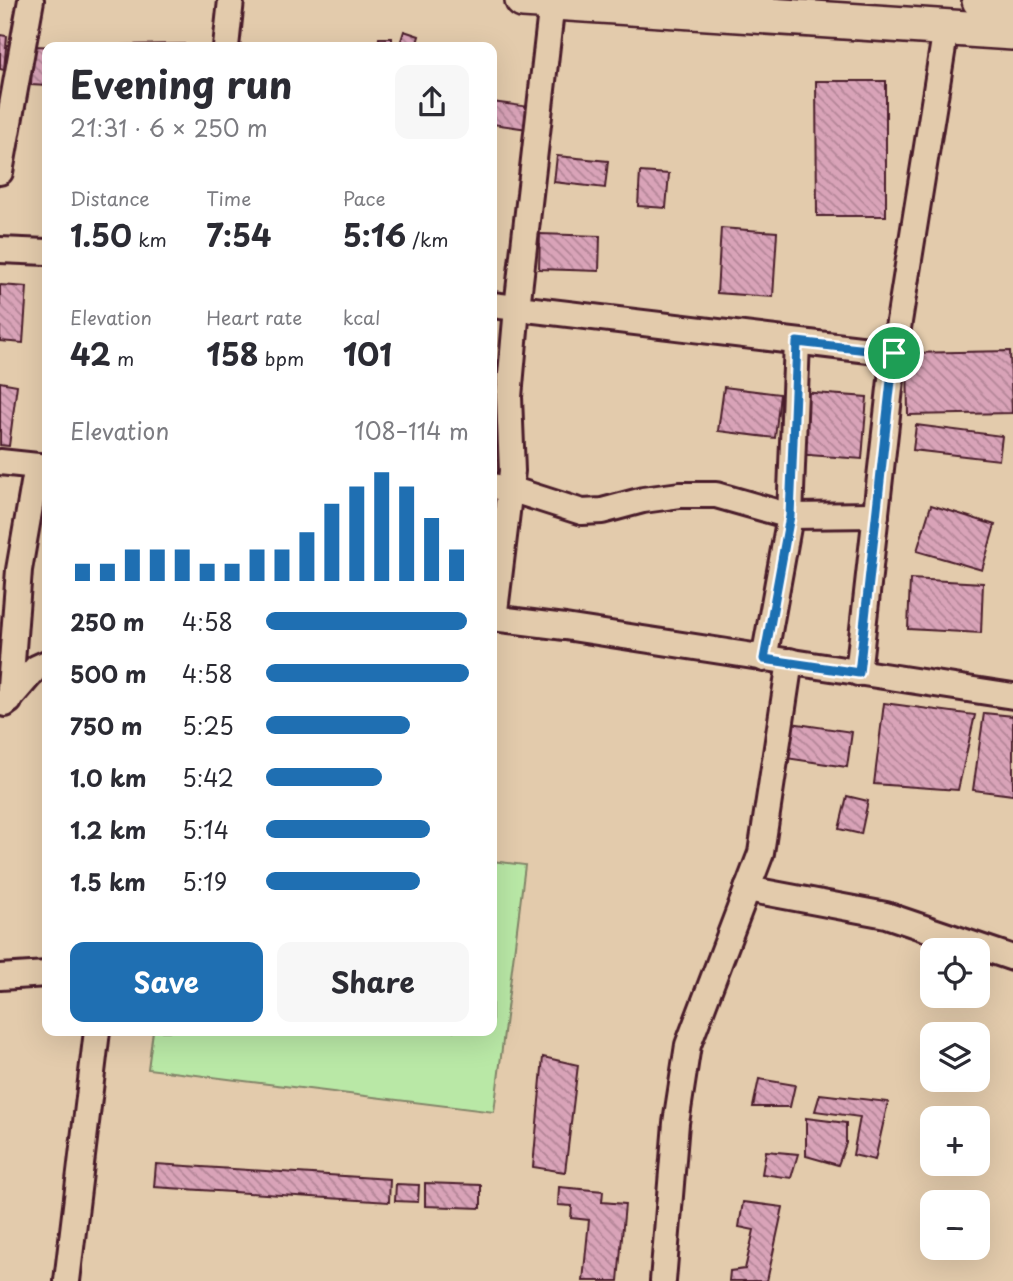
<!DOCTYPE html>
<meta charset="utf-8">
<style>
body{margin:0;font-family:"Playpen Sans",sans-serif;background:#f7f7f7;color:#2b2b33;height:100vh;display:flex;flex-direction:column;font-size:26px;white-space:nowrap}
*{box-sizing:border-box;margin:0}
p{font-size:23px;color:#7c7c81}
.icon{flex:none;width:38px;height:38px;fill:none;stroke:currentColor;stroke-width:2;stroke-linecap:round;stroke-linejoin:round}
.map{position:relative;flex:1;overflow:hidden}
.side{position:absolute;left:42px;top:42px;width:455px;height:994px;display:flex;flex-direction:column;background:#fff;border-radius:14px;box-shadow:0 7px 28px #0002}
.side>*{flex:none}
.tools{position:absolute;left:920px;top:938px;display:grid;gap:14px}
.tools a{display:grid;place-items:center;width:70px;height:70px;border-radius:14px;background:#fff;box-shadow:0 7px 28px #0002;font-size:35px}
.pin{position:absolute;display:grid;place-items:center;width:60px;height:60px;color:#fff;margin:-30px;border:4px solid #fff;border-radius:50%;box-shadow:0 2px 7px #0007}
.round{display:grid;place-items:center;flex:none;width:74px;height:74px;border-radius:14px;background:#f7f7f7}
.overview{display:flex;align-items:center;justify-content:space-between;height:119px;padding:0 28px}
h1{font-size:38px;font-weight:700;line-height:52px}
.metrics{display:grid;grid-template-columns:repeat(3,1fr);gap:10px;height:119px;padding:7px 28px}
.metrics div{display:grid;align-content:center}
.metrics b{font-size:30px;font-weight:700}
.metrics small{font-size:19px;font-weight:400}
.metrics p{font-size:19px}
.chart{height:196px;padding:14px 28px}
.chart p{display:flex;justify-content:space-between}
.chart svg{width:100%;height:126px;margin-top:7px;stroke:#1f6fb2;stroke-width:6}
.button{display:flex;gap:14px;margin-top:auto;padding:14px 28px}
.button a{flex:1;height:80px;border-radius:14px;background:#1f6fb2;color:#fff;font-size:28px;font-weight:700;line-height:80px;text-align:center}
.button a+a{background:#f7f7f7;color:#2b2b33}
ul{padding:0 28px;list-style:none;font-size:23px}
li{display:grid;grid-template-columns:112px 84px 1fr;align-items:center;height:52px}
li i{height:18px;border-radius:9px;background:#1f6fb2}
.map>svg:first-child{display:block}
</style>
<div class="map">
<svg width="1013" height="1281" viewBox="0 0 1013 1281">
<defs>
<pattern id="building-back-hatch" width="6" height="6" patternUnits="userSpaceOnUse" patternTransform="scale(1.75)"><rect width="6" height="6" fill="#d9a3b8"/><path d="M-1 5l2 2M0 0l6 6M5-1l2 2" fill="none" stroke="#b28496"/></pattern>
</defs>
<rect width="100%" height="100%" fill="#e3cbac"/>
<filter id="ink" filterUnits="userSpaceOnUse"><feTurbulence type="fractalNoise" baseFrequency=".0143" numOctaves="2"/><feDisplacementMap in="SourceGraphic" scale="14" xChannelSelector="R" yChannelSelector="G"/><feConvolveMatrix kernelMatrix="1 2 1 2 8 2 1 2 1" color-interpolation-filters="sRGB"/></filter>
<g filter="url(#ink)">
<polygon fill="#b9e8a6" stroke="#828468" stroke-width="2" points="492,861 525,865 494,1112 148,1069 153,1031 492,1031"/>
<g fill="url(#building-back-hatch)" stroke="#4a1f2b" stroke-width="2">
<polygon points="404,31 419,36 416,47 399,47"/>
<polygon points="0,35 7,36 4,70 0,69"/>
<polygon points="379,38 392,38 392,47 378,47"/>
<polygon points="184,44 184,47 120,47 120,45"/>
<polygon points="33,46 62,47 47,47 47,86 31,85"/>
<polygon points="816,81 886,81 886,216 817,216"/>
<polygon points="492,102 530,107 528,129 492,124"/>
<polygon points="557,156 608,161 605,188 554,182"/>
<polygon points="640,172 669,174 666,208 638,206"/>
<polygon points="721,228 777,232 773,297 717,293"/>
<polygon points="540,234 600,236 599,271 539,269"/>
<polygon points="0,285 27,287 23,343 0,341"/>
<polygon points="1010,351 1012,413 908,415 907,353"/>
<polygon points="0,382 17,385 9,446 0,445"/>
<polygon points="724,387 780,394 775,438 718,431"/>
<polygon points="801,392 867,397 862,459 796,454"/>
<polygon points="916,425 1002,436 999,460 913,450"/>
<polygon points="931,505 995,525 982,570 917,551"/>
<polygon points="910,579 983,583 981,633 908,629"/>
<polygon points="884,703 975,715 958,790 874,784"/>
<polygon points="984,713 1013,716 1013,795 973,790"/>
<polygon points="791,723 852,732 847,767 786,758"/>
<polygon points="847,796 868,801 861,834 839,829"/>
<polygon points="543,1057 578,1065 565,1172 533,1167"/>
<polygon points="759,1079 795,1085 790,1107 753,1107"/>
<polygon points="820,1094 888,1102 875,1160 853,1155 860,1117 815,1111"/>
<polygon points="806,1118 846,1123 846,1143 838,1165 806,1156"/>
<polygon points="766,1151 798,1154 791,1178 762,1174"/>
<polygon points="156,1164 390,1179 389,1202 154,1187"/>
<polygon points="425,1183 481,1185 481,1208 425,1206"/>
<polygon points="396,1184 419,1185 418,1202 395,1201"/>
<polygon points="559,1187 603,1191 602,1202 625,1204 618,1281 583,1281 589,1220 571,1218 572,1206 558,1205"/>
<polygon points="743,1202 783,1207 767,1281 729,1281 730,1271 745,1269 754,1230 739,1227"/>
</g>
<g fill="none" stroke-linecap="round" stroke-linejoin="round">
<g stroke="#4a1f2b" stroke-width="30">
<g id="minor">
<polyline points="226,47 231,0"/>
<polyline points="0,172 31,0"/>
<polyline points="0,250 47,252"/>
<polyline points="492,305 894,353"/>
<polyline points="0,462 47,467"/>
<polyline points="492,486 510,489 582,512 602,511 643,500 680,495 716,495 790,516 876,515"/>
<polyline points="492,618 565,627 1013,696"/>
<polyline points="494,619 512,471 509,397 517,308 552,2"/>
<polyline points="764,659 790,516 797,342"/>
<polyline points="858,673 894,353 946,28"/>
<polyline points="9,701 19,570 37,466"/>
<polyline points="5,704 36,668 47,663"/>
<polyline points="747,889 886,915 1013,958"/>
<polyline points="0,977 47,974"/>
<polyline points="67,1281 97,1031"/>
<polyline points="663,1281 676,1123 688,1045 761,853 790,661"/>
</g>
</g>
<g stroke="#4a1f2b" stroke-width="40">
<g id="highway">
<polyline points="523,0 1013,32"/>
<polyline points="980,0 1013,2"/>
</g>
</g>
<use href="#minor" stroke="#e3cbac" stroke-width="24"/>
<use href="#highway" stroke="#e3cbac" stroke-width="35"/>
</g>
</g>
<g fill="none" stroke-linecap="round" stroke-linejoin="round" filter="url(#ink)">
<g stroke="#fff" stroke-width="14">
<polygon id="route" points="797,342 894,353 859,673 764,659 790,516"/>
</g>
<use href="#route" stroke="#1f6fb2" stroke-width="9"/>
</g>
</svg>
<div class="tools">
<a><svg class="icon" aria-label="locate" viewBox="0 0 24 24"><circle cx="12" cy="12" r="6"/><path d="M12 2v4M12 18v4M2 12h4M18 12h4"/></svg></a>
<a><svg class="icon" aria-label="layers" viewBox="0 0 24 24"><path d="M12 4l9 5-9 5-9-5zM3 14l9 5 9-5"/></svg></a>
<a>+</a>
<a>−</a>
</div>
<div class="pin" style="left:894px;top:353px;background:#1e9e55"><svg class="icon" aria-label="arrive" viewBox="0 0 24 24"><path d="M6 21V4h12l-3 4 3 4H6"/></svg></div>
<section class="side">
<div class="overview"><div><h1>Evening run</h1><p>21:31 · 6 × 250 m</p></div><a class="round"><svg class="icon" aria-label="share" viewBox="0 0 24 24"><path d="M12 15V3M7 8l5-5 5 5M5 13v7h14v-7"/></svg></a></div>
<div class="metrics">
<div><p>Distance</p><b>1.50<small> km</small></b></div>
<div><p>Time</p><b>7:54</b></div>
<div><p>Pace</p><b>5:16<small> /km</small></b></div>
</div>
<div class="metrics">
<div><p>Elevation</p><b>42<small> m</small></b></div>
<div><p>Heart rate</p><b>158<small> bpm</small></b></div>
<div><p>kcal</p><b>101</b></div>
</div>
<div class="chart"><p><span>Elevation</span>108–114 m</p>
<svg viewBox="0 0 160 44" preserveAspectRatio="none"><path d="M5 44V38M15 44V38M25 44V33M35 44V33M45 44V33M55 44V38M65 44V38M75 44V33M85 44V33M95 44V27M105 44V17M115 44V11M125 44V6M135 44V11M145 44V22M155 44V33"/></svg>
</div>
<ul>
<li><b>250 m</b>4:58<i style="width:99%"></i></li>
<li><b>500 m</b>4:58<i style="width:100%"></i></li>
<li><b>750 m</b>5:25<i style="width:71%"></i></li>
<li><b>1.0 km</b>5:42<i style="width:57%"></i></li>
<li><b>1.2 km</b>5:14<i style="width:81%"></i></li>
<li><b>1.5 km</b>5:19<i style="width:76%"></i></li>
</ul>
<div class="button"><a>Save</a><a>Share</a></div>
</section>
</div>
